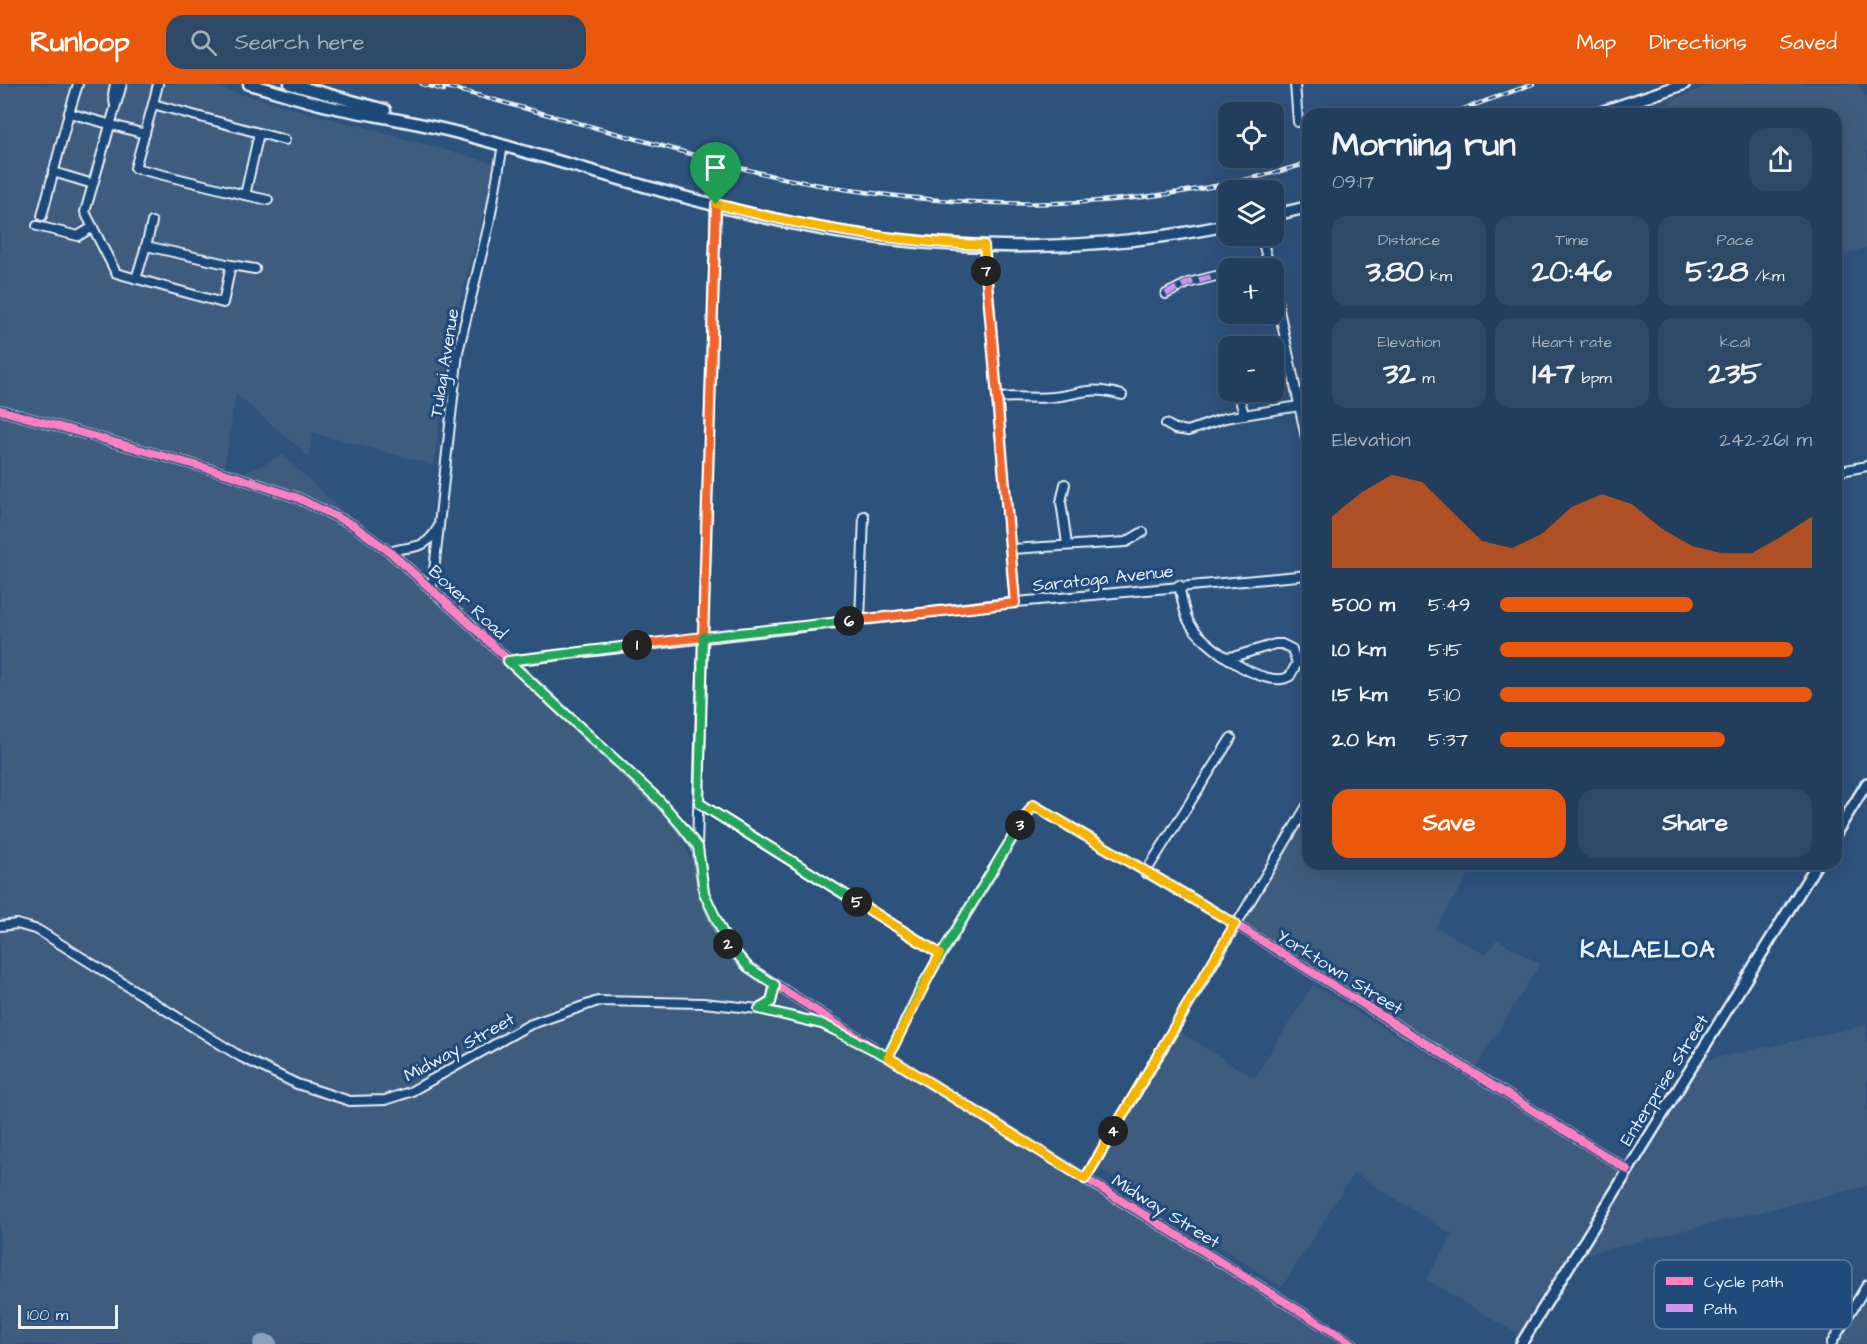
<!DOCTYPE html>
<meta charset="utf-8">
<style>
body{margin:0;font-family:"Architects Daughter",sans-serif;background:#2e4966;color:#f1f3f6;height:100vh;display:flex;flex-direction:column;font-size:22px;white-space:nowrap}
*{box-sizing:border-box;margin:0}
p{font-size:20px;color:#a2aebc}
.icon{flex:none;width:33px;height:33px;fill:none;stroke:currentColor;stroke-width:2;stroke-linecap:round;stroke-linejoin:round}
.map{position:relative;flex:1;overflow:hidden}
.details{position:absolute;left:1302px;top:24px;width:540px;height:762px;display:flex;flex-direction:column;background:#223e5d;border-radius:18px;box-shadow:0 6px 24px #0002,0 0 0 2px #3f5772}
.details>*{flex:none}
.buttons{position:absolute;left:1218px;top:18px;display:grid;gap:12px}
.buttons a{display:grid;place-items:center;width:66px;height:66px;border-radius:12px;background:#223e5d;box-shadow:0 6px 24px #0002,0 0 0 2px #3f5772;font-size:30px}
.scale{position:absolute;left:18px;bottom:15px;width:100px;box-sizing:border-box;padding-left:6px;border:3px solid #e8f1f8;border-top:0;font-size:16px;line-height:21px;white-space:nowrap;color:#e8f1f8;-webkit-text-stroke:4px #1f4a7a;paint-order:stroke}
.pin{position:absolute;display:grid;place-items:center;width:51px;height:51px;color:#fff;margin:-62px -26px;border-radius:50% 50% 50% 0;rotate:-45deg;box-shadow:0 0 6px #0007}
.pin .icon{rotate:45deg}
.km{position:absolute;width:30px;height:30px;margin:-15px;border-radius:50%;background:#222;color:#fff;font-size:16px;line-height:30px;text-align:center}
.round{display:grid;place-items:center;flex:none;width:63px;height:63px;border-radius:18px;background:#2e4966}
.overview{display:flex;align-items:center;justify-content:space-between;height:102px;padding:0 30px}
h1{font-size:33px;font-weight:700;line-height:45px}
.metrics{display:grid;grid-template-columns:repeat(3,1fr);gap:9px;height:102px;padding:6px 30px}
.metrics div{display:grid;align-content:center;border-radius:15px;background:#2e4966;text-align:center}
.metrics b{font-size:30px;font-weight:700}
.metrics small{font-size:16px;font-weight:400}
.metrics p{font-size:16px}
.chart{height:168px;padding:12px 30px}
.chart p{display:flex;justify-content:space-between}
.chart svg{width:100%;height:108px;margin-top:6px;fill:#ea580c;opacity:.7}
.primary-button{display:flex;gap:12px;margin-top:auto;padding:12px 30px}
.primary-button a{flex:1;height:69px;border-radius:18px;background:#ea580c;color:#fff;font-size:24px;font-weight:700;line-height:69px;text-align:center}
.primary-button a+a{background:#2e4966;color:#f1f3f6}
ul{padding:0 30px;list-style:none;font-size:20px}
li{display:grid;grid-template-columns:96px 72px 1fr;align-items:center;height:45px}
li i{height:15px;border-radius:8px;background:#ea580c}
header{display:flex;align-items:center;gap:36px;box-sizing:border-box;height:84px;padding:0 30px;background:#ea580c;color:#fff}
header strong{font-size:28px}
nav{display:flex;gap:33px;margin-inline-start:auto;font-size:21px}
.search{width:420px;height:54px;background:#2e4966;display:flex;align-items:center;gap:15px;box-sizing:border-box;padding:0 21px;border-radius:18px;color:#a2aebc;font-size:22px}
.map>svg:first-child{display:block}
</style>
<header>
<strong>Runloop</strong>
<div class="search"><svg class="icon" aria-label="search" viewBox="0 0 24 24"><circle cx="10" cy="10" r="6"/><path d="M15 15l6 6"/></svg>Search here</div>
<nav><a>Map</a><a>Directions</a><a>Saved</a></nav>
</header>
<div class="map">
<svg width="1867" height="1260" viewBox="0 0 1867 1260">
<rect width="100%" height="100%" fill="#2d527c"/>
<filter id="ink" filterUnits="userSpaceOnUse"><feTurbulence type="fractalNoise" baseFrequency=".0167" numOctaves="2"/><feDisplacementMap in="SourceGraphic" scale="12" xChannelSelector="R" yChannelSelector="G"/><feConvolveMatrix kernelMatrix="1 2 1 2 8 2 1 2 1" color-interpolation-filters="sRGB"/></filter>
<g filter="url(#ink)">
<g fill="#3e5c7e">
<polygon points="0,0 205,0 497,80 458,225 443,307 434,381 313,349 309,373 236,310 223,392 0,324"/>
<polygon points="1714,0 1858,0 1867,15 1867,163 1836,174 1836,30 1673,30 1668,17"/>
<polygon points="0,330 137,367 225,398 283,371 674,741 693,777 714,843 740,881 759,898 1342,1260 0,1260"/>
<polygon points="1308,727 1308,780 1475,780 1436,843 1486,871 1497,855 1540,880 1475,984 1247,844 1247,829"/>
<polygon points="1313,901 1623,1087 1688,980 1867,941 1867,1102 1566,1175 1519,1251 1426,1195 1453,1151 1354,1089 1282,1203 1086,1076 1172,943 1254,994"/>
<polygon points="1867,1211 1867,1260 1837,1260 1845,1246"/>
</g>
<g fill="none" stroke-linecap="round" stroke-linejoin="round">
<polyline stroke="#8aa2ba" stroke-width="18" points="262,1260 268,1260"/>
<g stroke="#e8f1f8" stroke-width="12">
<g id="minor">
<polyline points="78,0 69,29 145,50"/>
<polyline points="122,0 85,128 116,189 223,219 231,181 146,162 152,138"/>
<polyline points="1295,0 1298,38"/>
<polygon points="153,20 259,49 245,111 135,84"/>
<polyline points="153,20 158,0"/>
<polyline points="115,21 113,11 115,0"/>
<polyline points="259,49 285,56"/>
<polyline points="53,88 93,100"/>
<polyline points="245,111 268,116"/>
<polyline points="42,132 69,29"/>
<polyline points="37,142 78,152 93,143"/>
<polyline points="1261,152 1270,184"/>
<polyline points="984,161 1015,519"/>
<polyline points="231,181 255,185"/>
<polyline points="1251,184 1269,181"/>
<polyline points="136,195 146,162"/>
<polyline points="1274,202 1308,363"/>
<polyline points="1166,210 1188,199 1228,189"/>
<polyline points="1226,277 1228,280"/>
<polyline points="1238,308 1244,331"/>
<path d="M997,314C1016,312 1036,315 1053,313C1085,309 1089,302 1122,311"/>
<polyline points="0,326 234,392 298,414 353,441 390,468 472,542 671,729 697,763 704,809 721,849 732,866 748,883 873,963"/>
<polyline points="1166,340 1175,345 1188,347 1225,334 1299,322"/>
<polyline points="1836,388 1867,382"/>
<polyline points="1065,400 1061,418 1067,460"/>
<polyline points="1011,465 1126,458 1143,448"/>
<path d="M390,468C410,460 423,469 437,445"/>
<path d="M1179,501C1182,513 1183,527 1189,538C1201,560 1266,608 1290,592L1297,579L1292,565L1282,560H1275L1236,572L1226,573"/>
<polyline points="432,505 458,268 489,140 503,61"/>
<polyline points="860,536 864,432"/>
<polyline points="509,577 1017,518 1308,491"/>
<polyline points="699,719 940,870"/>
<polyline points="697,763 716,120"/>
<polyline points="1145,789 1231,654"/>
<polyline points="0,842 17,840 38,846 241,973 297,1000 350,1017 385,1016 410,1008 529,941 598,917 703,919 759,925 771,918 775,901"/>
<polyline points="761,925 822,940 842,948"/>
<polyline points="869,961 1353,1260"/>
<polyline points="888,973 924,899 1033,721 1235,840 1628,1086"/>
<polyline points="1085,1095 1308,720"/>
<polyline points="1831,1260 1867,1201"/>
</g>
</g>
<g stroke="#e8f1f8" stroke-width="14">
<g id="tertiary">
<polyline points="1836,749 1867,699"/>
<polyline points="1521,1260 1817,780"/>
</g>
</g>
<g stroke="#e8f1f8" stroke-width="15">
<g id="secondary">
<path d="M249,0C279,8 310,19 341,25C386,34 428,40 473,53C593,86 716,127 838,148C967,169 1101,167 1228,141"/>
<polyline points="290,0 385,26"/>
<polyline points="1596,30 1684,0"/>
<polyline points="1274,131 1308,123"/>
</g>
</g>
<use href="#minor" stroke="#1f4a7a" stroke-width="8"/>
<use href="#tertiary" stroke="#1f4a7a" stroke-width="9"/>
<use href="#secondary" stroke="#1f4a7a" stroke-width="10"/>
<g stroke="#e8f1f8" stroke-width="4.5">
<g id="rail">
<polyline points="422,0 444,6"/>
<path d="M436,0C509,20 582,40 655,60C699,72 743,86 787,95C959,129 1139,131 1308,79"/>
<polyline points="1449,30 1533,0"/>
</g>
</g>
<use href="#rail" stroke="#1f4a7a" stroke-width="2" stroke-dasharray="7" stroke-linecap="butt"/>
<g stroke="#d193ec" stroke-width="6" stroke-dasharray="12 6" stroke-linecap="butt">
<polyline points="1251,184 1269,181"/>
<polyline points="1166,210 1188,199 1228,189"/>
</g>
<g stroke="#1f4a7a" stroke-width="11">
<g id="cycleway">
<polyline points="0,326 234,392 298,414 353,441 390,468 472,542 671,729 697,763 704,809 721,849 732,866 748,883 873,963 1353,1260"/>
<polyline points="888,973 924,899 1033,721 1235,840 1628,1086"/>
</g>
</g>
<use href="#cycleway" stroke="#ff80c0" stroke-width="8"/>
</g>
</g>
<g fill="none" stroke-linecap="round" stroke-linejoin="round" filter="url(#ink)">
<g stroke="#fff" stroke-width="12">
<polyline id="split-1" points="637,561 703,553 716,120"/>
</g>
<g stroke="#fff" stroke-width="12">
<polyline id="split-2" points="637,561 508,577 658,715 681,741 698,763 704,809 728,860"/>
</g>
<g stroke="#fff" stroke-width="12">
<polyline id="split-3" points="728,860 748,883 775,901 771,918 759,925 822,940 888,973 924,899 1020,741"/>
</g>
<g stroke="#fff" stroke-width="12">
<polyline id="split-4" points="1020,741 1033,721 1235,840 1113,1047"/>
</g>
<g stroke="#fff" stroke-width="12">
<polyline id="split-5" points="857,818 940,870 888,973 1085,1095 1113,1047"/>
</g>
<g stroke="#fff" stroke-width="12">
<polyline id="split-6" points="849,537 703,553 699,719 857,818"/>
</g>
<g stroke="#fff" stroke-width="12">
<polyline id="split-7" points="849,537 1015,519 986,187"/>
</g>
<g stroke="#fff" stroke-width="12">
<path id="split-8" d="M716,120C804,143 892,158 984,161L986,187"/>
</g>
<use href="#split-1" stroke="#f0652b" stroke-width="8"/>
<use href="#split-2" stroke="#22a559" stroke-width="8"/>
<use href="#split-3" stroke="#22a559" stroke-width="8"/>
<use href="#split-4" stroke="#f5b400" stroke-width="8"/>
<use href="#split-5" stroke="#f5b400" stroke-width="8"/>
<use href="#split-6" stroke="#22a559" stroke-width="8"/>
<use href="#split-7" stroke="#f0652b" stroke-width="8"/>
<use href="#split-8" stroke="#f5b400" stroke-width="8"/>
</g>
<g text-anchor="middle" stroke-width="6" stroke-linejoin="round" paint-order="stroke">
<g font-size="18" fill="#e8f1f8" stroke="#1f4a7a">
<text transform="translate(444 279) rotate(-81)" y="6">Tulagi Avenue</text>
<text transform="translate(1103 494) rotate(-6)" y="6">Saratoga Avenue</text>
<text transform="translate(468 518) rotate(43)" y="6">Boxer Road</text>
<text transform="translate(1340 888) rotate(32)" y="6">Yorktown Street</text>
<text transform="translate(459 963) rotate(-29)" y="6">Midway Street</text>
<text transform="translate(1664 996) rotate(-58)" y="6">Enterprise Street</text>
<text transform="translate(1166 1127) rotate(32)" y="6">Midway Street</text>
</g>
<g font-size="24" font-weight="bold" letter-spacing="1.5" fill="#e8f1f8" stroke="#1f4a7a">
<text x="1648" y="873">KALAELOA</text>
</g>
</g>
<rect x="1654" y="1176" width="198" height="69" rx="9" fill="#1f4a7a" stroke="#5b7ca0" stroke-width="1.5"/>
<rect x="1666" y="1193" width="27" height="8" fill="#ff80c0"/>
<rect x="1666" y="1220" width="27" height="8" fill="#d193ec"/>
<g font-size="16" fill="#e8f1f8">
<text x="1704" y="1203">Cycle path</text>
<text x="1704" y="1230">Path</text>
</g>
</svg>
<div class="buttons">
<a><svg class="icon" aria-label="locate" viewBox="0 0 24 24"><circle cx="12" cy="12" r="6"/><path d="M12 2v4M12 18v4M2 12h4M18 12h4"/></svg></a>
<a><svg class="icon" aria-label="layers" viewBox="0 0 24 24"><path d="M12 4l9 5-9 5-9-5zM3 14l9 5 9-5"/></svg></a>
<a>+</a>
<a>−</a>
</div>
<div class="scale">100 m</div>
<div class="pin" style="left:716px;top:120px;background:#1e9e55"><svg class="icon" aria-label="arrive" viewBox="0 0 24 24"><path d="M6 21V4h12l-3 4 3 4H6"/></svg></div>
<b class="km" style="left:637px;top:561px">1</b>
<b class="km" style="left:728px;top:860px">2</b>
<b class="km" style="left:1020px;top:741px">3</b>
<b class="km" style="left:1113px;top:1047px">4</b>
<b class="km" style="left:857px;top:818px">5</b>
<b class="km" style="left:849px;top:537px">6</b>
<b class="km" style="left:986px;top:187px">7</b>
<section class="details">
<div class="overview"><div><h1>Morning run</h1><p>09:17</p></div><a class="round"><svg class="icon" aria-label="share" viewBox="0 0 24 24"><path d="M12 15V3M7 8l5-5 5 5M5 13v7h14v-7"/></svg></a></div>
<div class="metrics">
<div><p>Distance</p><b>3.80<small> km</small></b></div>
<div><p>Time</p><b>20:46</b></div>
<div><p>Pace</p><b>5:28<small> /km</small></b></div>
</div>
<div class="metrics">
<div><p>Elevation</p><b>32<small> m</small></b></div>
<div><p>Heart rate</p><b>147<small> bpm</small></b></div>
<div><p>kcal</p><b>235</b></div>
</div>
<div class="chart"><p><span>Elevation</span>242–261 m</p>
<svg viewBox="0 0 160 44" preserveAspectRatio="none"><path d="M0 44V23L10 13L20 6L30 9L40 21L50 33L60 36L70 30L80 19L90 14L100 18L110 28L120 35L130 38L140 38L150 31L160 23V44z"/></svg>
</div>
<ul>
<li><b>500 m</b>5:49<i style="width:62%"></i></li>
<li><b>1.0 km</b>5:15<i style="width:94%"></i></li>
<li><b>1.5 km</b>5:10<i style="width:100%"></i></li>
<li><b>2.0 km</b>5:37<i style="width:72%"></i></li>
</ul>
<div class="primary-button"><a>Save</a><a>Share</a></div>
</section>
</div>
